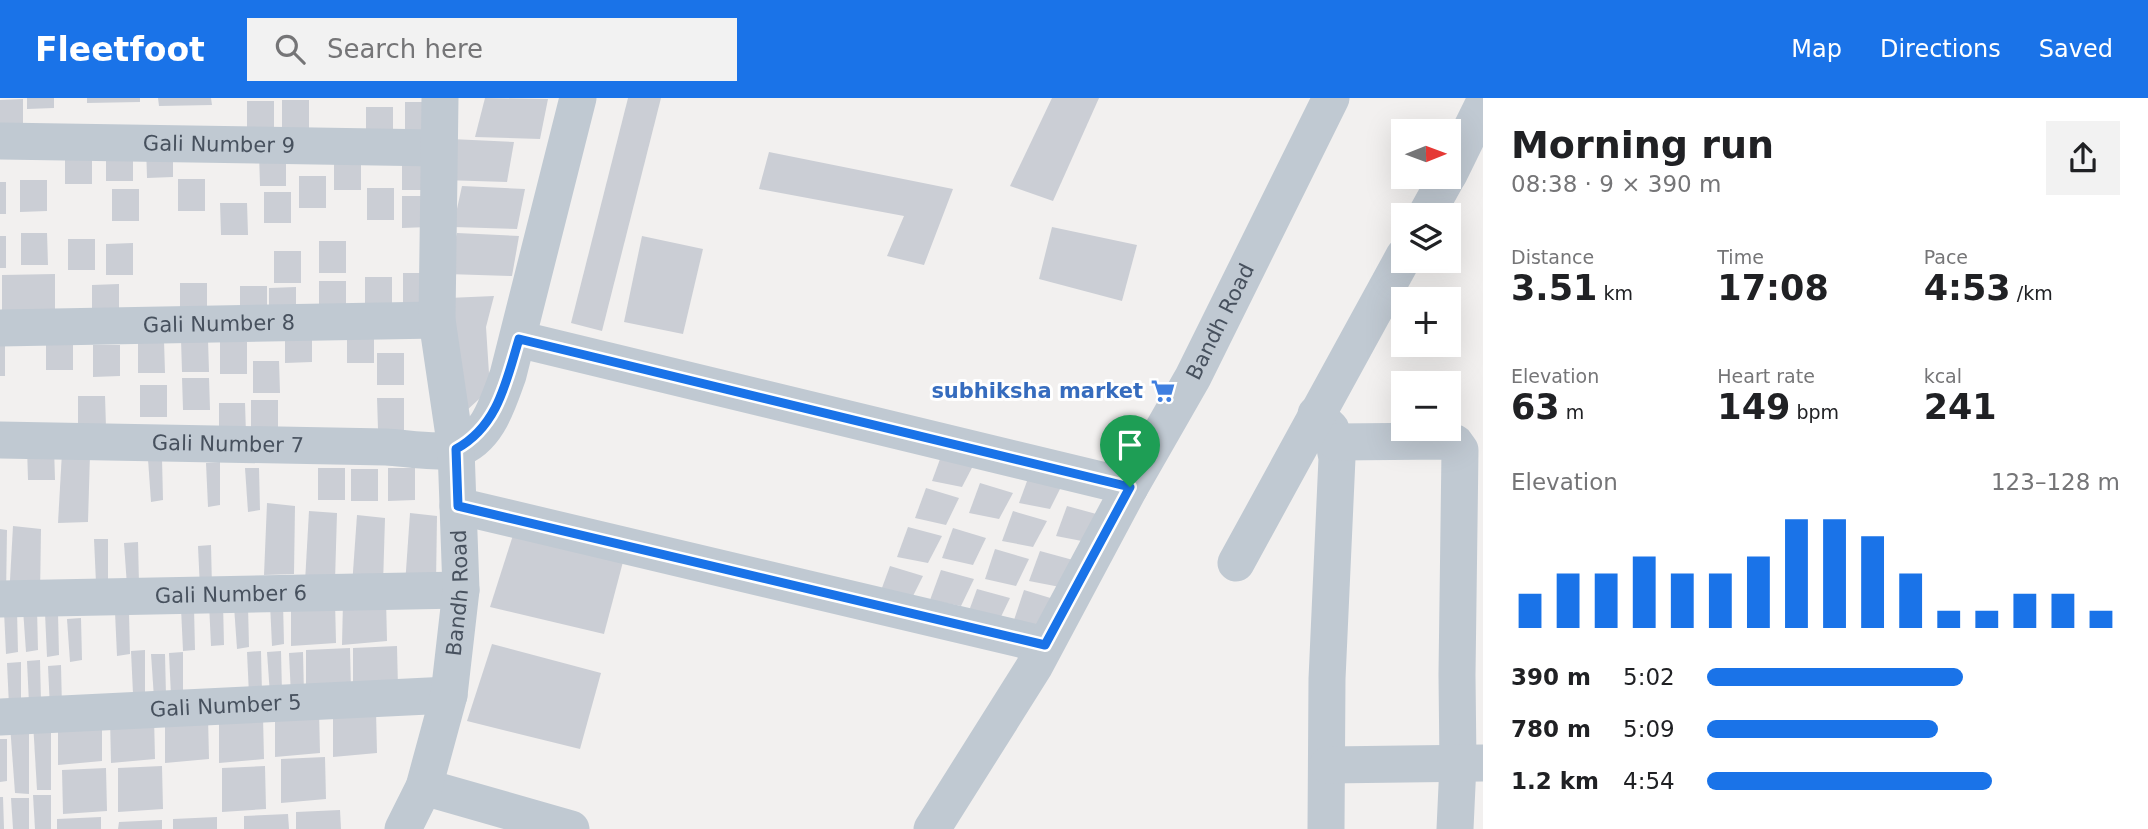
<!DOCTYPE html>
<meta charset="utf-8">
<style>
body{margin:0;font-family:"DejaVu Sans",sans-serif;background:#f2f2f2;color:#202124;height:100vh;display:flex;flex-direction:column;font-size:26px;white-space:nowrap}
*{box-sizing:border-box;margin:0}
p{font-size:23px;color:#757577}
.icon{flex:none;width:38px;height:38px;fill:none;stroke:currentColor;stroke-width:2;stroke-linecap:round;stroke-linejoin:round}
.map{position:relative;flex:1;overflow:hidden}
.details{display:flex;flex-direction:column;background:#fff;width:665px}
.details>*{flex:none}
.needle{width:46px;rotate:89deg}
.fabs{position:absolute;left:1391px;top:21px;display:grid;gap:14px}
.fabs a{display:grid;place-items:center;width:70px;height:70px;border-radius:0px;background:#fff;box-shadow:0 7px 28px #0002;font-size:35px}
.pin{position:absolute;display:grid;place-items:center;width:60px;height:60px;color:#fff;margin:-72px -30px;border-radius:50% 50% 50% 0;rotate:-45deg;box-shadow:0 0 7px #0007}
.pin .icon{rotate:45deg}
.round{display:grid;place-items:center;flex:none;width:74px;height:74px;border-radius:0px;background:#f2f2f2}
.overview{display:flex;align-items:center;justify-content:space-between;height:119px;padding:0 28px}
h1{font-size:38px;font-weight:800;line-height:52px}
.stats{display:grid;grid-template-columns:repeat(3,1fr);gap:10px;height:119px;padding:7px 28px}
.stats div{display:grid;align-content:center}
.stats b{font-size:35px;font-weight:800}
.stats small{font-size:19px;font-weight:400}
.stats p{font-size:19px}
.chart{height:196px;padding:14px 28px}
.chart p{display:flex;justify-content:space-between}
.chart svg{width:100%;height:126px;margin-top:7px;stroke:#1a73e8;stroke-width:6}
ul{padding:0 28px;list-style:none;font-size:23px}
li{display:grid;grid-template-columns:112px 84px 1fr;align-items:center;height:52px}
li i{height:18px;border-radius:9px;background:#1a73e8}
header{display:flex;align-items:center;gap:42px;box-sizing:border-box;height:98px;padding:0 35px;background:#1a73e8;color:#fff}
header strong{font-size:33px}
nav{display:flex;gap:38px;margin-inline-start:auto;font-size:24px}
.search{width:490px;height:63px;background:#f2f2f2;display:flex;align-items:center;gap:18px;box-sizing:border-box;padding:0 24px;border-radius:0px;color:#757577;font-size:26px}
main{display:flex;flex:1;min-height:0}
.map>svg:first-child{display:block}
</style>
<header>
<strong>Fleetfoot</strong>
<div class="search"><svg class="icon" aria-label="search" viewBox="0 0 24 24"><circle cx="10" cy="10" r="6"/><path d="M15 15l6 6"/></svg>Search here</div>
<nav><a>Map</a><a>Directions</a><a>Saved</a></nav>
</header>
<main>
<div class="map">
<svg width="1483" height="731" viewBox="0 0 1483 731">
<rect width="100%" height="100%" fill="#f2f0ef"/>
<g fill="#cbced5">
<polygon points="27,0 54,0 54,10 27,11"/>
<polygon points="87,0 140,0 140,4 87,5"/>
<polygon points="158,0 211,0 212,7 159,8"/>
<polygon points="485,0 548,1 540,41 475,39"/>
<polygon points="628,0 661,0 602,233 571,225"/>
<polygon points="1052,0 1099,0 1053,103 1010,88"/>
<polygon points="23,1 23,38 0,38 0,2"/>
<rect x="282" y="2" width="27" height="32"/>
<rect x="247" y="3" width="27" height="32"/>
<rect x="405" y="4" width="27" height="32"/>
<rect x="366" y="9" width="27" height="32"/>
<polygon points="451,41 514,44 507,84 442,82"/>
<polygon points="146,48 173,48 173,79 147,80"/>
<polygon points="133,51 133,83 106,83 106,52"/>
<rect x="65" y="54" width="27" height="32"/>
<polygon points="769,54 953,91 924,167 887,158 904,118 759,91"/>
<polygon points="259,56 286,56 286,88 260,88"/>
<rect x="334" y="60" width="27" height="32"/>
<rect x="402" y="60" width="27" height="32"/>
<rect x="299" y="78" width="27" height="32"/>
<rect x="178" y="81" width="27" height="32"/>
<polygon points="20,82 47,82 47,113 20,114"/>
<rect x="0" y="84" width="6" height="32"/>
<polygon points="462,88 525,91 517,131 453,129"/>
<rect x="367" y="90" width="27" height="32"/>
<rect x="112" y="91" width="27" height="32"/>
<rect x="264" y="94" width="27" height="31"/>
<polygon points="402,98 429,98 429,129 402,130"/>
<polygon points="220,105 247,105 248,137 221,137"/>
<polygon points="1052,129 1137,147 1122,203 1039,181"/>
<polygon points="21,135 47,135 48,167 21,167"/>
<polygon points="457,135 519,138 512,178 447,176"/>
<rect x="0" y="138" width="6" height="32"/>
<polygon points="642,138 703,151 683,236 624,224"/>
<rect x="68" y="141" width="27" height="31"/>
<rect x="319" y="143" width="27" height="32"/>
<polygon points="133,145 133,177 106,177 106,146"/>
<rect x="274" y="153" width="27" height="32"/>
<polygon points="403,175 430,175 431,207 403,207"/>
<polygon points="55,176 55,217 2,218 2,177"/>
<polygon points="365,179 392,179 392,210 365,211"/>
<rect x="319" y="183" width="27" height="32"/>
<rect x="180" y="185" width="27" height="32"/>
<polygon points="119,186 119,218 92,219 92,187"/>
<rect x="240" y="188" width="27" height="32"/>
<polygon points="296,189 296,221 269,221 269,190"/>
<polygon points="494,198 486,229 490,291 466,313 448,200"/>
<polygon points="312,232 312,264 285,265 285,233"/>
<polygon points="374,232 374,265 347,265 347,233"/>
<rect x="46" y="240" width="27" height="32"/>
<polygon points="181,242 208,242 209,274 182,274"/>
<polygon points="138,243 164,243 165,275 138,275"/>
<rect x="220" y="244" width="27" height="32"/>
<rect x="0" y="246" width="5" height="32"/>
<polygon points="93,247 120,247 120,278 93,279"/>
<rect x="377" y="255" width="27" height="32"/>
<polygon points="253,263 279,263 280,295 253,295"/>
<polygon points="182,280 209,280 210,312 183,312"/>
<rect x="140" y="287" width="27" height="32"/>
<polygon points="78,298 105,298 106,330 78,330"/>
<polygon points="377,300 404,300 404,332 378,332"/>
<rect x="251" y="302" width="27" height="31"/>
<polygon points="219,305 245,305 246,337 219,337"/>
<polygon points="27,350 54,350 55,382 28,382"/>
<polygon points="943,353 976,362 962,389 932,383"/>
<polygon points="62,354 90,356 88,424 58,425"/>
<polygon points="162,360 163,402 151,404 148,361"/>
<polygon points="220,364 220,407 208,409 206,365"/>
<polygon points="245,370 259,370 260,412 248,414"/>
<rect x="318" y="370" width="27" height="32"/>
<polygon points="388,370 415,370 415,402 388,403"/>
<rect x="351" y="371" width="27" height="32"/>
<polygon points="1030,375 1063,385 1050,411 1019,405"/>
<polygon points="980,385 1013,395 999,421 969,415"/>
<polygon points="926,390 959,400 946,427 915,420"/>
<polygon points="267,405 295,408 294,476 264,477"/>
<polygon points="1067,408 1100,417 1087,444 1056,438"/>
<polygon points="309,413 337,415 335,483 305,484"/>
<polygon points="1013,413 1047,423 1033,449 1002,443"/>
<polygon points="410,415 437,418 436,486 405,487"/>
<polygon points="357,417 385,420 383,487 352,488"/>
<polygon points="13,428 41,431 40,499 9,500"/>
<polygon points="908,429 942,438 928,465 897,459"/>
<polygon points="953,430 986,440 973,467 942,460"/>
<polygon points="0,431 7,432 6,499 0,499"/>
<polygon points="515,431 624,460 604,536 490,509"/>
<polygon points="94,441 108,441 108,483 96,485"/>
<polygon points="138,444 139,486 127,488 124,445"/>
<polygon points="211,447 212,490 200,491 198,448"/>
<polygon points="995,451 1029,461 1016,488 985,481"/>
<polygon points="1040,453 1073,462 1060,489 1029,483"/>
<polygon points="890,468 923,478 910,504 879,498"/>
<polygon points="941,472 974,481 961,508 930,502"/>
<polygon points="977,491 1010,500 997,527 966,521"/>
<polygon points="1024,492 1057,502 1044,529 1014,522"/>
<polygon points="386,500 387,543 342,547 343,503"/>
<polygon points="335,502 336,545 291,548 291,504"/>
<polygon points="223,504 224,547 211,548 209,505"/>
<polygon points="283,504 284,546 272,548 270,505"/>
<polygon points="248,507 249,549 237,551 234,508"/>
<polygon points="194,509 195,552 183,553 181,510"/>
<polygon points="37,510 38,552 26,554 23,511"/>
<polygon points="17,512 18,554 6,556 4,513"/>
<polygon points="115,514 129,514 130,556 117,558"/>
<polygon points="45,515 58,515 59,557 47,559"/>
<polygon points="81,520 82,562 70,564 67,521"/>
<polygon points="492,546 601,575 580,651 467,623"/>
<polygon points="397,548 398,590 353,594 353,550"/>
<polygon points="350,550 351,592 306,596 306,552"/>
<polygon points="145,552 145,594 133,596 131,553"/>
<polygon points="261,553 262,596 249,597 247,554"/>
<polygon points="281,553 282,595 270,597 267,554"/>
<polygon points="183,554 183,596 171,598 169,555"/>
<polygon points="303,554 304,597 291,598 289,555"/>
<polygon points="151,556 165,556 166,598 154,600"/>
<polygon points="40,562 41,604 29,606 27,563"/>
<polygon points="21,564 21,606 9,608 7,565"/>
<polygon points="61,567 62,610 50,611 48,568"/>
<polygon points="319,612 320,655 275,659 275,615"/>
<polygon points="376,612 377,655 333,659 333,615"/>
<polygon points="154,618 155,661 111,665 110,620"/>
<polygon points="208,618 209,661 165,665 165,620"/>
<polygon points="263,618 264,661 219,665 219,620"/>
<polygon points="102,621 102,663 58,667 58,623"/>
<polygon points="33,624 51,624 51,692 37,692"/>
<polygon points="10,627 29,627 29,696 15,695"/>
<polygon points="0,641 7,641 7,683 0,684"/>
<polygon points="325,659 326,701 281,705 281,661"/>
<polygon points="162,668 163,711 118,714 118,670"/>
<polygon points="265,668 266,711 222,714 222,670"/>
<polygon points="106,670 107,713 63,716 62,672"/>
<polygon points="33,697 51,697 51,731 35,731"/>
<polygon points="0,699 3,699 4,731 0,731"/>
<polygon points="11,700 29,700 29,731 13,731"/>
<polygon points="340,712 341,731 296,731 296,714"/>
<polygon points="288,716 289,731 244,731 244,718"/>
<polygon points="101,719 101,731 57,731 57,721"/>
<polygon points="217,719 217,731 173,731 173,721"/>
<polygon points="162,722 162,731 118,731 119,724"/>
</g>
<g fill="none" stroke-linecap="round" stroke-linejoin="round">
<g stroke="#c0c9d2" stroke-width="37">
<path id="s1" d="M0,43L438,50"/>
<polyline points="1449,76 1483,7"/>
<polyline points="1426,117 1447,79"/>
<path id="s2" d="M0,230L437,222"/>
<polyline points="518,241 1130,389"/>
<polyline points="1316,316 1331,331 1337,360 1327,581 1326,731"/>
<path id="s3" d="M0,342L386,349C406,350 438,356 457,351C488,341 498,304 508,277L578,0"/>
<polyline points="1336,344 1447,343 1455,345 1460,352 1457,577 1458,666 1455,731"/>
<polyline points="458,408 1045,547"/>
<polyline points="1236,465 1404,158"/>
<path id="s4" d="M0,501L461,492"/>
<path id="s5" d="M0,619L449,597"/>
<polyline points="1328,667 1482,665"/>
<polyline points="424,689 571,731"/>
<path id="s6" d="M403,731L424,689L449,597L461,492L456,351L437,222L440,0"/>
<path id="s7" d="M932,731L1034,569L1130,389L1193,279L1331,0"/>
</g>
</g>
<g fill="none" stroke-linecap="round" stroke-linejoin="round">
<g stroke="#fff" stroke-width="14">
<path id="route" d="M519,241L1130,389L1045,547L458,408L456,351C498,328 506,284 519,241Z"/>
</g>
<use href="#route" stroke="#1a73e8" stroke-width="9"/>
</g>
<defs>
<g id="supermarket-bare" transform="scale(1.89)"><path d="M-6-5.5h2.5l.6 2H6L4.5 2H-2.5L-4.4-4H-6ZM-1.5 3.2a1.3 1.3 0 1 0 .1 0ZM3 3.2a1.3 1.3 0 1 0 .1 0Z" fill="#3f7fe0" stroke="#fff" stroke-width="2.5" paint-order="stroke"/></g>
</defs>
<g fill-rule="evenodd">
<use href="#supermarket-bare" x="1163" y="293"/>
</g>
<g text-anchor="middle" stroke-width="6" stroke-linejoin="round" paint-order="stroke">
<g font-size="21" fill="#47515e" stroke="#fff">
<text dy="7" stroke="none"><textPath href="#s1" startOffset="219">Gali Number 9</textPath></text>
<text dy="7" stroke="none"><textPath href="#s7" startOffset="584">Bandh Road</textPath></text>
<text dy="7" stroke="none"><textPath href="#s2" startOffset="219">Gali Number 8</textPath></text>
<text dy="7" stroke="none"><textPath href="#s3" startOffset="228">Gali Number 7</textPath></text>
<text dy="7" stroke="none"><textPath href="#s6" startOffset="245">Bandh Road</textPath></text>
<text dy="7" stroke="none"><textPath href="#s4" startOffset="231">Gali Number 6</textPath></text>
<text dy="7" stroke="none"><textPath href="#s5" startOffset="226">Gali Number 5</textPath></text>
</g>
<g font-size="21" font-weight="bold" fill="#366cbe" stroke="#fff" text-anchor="end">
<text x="1143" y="300">subhiksha market</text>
</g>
</g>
</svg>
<div class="fabs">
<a><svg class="needle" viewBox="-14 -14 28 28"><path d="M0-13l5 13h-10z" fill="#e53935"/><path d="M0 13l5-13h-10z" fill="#757577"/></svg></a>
<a><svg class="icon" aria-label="layers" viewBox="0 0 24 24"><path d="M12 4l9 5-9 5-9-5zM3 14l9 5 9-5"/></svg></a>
<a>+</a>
<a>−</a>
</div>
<div class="pin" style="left:1130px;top:389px;background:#1e9e55"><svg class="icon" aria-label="arrive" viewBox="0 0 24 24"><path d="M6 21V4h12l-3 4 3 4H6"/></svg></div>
</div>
<section class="details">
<div class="overview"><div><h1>Morning run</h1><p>08:38 · 9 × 390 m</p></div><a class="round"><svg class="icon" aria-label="share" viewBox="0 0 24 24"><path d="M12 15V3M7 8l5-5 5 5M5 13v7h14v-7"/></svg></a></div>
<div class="stats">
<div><p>Distance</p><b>3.51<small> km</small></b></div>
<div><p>Time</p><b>17:08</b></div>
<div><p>Pace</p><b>4:53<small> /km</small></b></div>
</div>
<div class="stats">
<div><p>Elevation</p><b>63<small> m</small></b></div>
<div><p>Heart rate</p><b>149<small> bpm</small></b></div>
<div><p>kcal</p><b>241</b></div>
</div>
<div class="chart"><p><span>Elevation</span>123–128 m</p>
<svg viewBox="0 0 160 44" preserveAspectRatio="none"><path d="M5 44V32M15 44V25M25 44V25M35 44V19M45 44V25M55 44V25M65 44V19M75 44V6M85 44V6M95 44V12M105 44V25M115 44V38M125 44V38M135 44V32M145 44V32M155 44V38"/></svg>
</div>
<ul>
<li><b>390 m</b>5:02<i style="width:62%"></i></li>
<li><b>780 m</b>5:09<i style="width:56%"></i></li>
<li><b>1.2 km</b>4:54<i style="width:69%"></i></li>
</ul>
</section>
</main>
